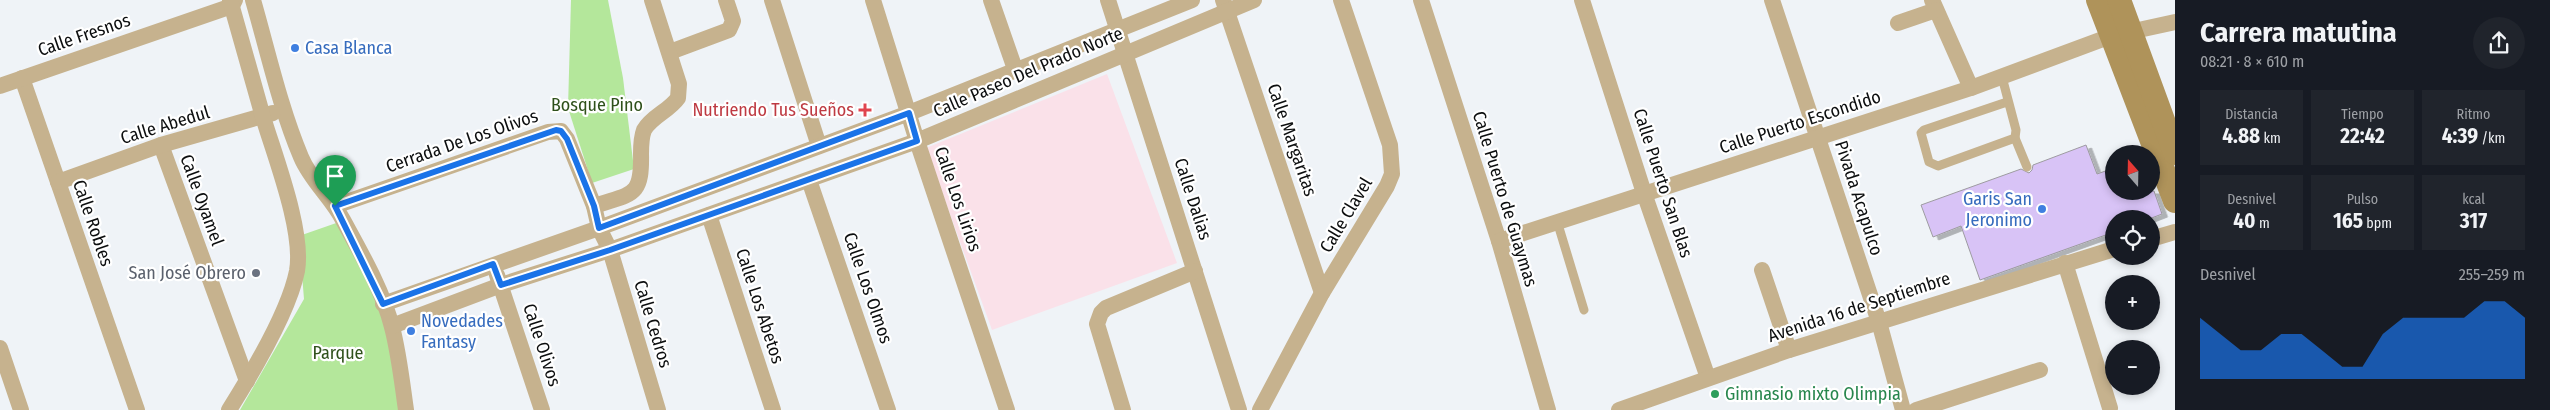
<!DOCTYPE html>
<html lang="es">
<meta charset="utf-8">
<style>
body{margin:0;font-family:"Fira Sans Condensed",sans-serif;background:#20242c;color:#f1f3f6;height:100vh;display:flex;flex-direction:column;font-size:19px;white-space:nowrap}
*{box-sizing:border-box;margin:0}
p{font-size:16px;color:#9ea1a6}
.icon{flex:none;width:28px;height:28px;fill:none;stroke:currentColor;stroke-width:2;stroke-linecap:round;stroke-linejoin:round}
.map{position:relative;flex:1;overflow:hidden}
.details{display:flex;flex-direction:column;background:#171b24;width:375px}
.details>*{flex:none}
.needle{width:32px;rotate:340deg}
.tools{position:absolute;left:2105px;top:145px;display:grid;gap:10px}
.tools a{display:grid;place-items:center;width:55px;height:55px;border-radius:50%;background:#171b24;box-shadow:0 2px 8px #0003;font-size:25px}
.pin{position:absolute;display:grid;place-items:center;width:42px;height:42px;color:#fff;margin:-51px -21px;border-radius:50% 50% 50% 0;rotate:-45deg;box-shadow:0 0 5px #0007}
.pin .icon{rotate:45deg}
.round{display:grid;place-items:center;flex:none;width:52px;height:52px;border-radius:26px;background:#20242c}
.overview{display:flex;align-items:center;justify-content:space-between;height:85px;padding:0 25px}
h1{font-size:28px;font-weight:700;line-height:38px}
.metrics{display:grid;grid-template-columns:repeat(3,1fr);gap:8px;height:85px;padding:5px 25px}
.metrics div{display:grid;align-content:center;border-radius:0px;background:#20242c;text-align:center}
.metrics b{font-size:21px;font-weight:700}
.metrics small{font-size:14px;font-weight:400}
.metrics p{font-size:14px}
.chart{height:140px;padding:10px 25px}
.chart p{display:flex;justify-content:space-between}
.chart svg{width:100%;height:90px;margin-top:5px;fill:#1a73e8;opacity:.7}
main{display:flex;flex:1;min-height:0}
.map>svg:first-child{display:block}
</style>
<main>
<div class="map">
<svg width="2175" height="410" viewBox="0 0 2175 410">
<defs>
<filter id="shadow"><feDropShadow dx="5.5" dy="3" stdDeviation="0" flood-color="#0004"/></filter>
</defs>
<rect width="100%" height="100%" fill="#eff3f7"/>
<polygon fill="#fae1e9" points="1107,74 1177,263 992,330 926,148"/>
<g fill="#b4e79b">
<polygon points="571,0 608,0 623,78 634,169 592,183 568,108"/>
<polygon points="342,221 392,327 403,410 240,410 304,299 299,236"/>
</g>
<polygon fill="#d8c3f6" stroke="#9d9ba0" filter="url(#shadow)" points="2086,145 2097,174 2114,168 2114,191 2154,191 2162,214 2149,219 2114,219 2114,232 1980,280 1961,226 1933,237 1921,205 2021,169 2029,173 2032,170 2033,165"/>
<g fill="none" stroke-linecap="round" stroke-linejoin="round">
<g stroke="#c6b28e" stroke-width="9">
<polyline points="2002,77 2016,130 2015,138 1938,166 1929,162 1921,133 1924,130 2007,102"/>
<polyline points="2015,138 2027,167"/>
<polyline points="1557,221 1584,310"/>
</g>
<g stroke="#c6b28e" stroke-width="16">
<path d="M253,0C268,52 280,107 301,157C311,181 331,197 343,220C361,253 383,291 392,327C399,354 402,382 406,410"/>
<polyline points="772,0 819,146"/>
<polyline points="873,0 917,141 1007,410"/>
<polyline points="991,0 1015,69"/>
<polyline points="1108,0 1239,410"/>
<polyline points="1223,0 1322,293"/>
<polyline points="1421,0 1499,241 1548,410"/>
<polyline points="1582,0 1644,193 1708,378"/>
<polyline points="1772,0 1879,322 1903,410"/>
<polyline points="1932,0 1971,88"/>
<polyline points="1898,23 1936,10"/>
<polyline points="670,52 729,30 733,21 726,0"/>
<polyline points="22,78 137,410"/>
<polyline points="0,86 232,6 235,0"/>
<polyline points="161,145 247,381"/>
<polyline points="809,180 888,410"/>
<polyline points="58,182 161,145 273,113"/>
<polyline points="335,206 548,132 561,131 567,139 594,206 599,228 610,250 658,410"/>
<path d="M594,206C632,193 642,198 641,154C641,146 641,138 644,130C652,116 669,111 678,98L679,84L652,0"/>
<polyline points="709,215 773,410"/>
<polyline points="2151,239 2175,232"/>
<polyline points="1499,241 1971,88 2111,36 2175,22"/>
<polyline points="2065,263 2110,408"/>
<polyline points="1762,270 1789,350"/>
<polyline points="497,275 542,410"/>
<polyline points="383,304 599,228 909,113 1192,0"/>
<polyline points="392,326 501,285 610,250 917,141 1254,0"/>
<polyline points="0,348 21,410"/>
<path d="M229,410C251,375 289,311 297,271C304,231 275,157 263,117C252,78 241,39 230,0"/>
<polyline points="1123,410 1097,324 1101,313 1106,308 1195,271"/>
<polyline points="1260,410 1322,293 1387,186 1392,174 1390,145 1341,0"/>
<polyline points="1619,410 1789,350 2114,249"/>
<polyline points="1916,410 2040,370"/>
</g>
<g stroke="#af935a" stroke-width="24">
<polyline points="2098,0 2175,201"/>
<polyline points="2119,0 2175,153"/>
</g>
</g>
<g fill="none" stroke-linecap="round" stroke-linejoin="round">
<g stroke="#fff" stroke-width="10">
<polygon id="route" points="909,113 917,141 610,250 501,285 493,264 383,304 335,206 556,130 561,131 567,139 594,206 599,228"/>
</g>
<use href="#route" stroke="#1a73e8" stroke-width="6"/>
</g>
<g fill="#3f7fe0" stroke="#fff" stroke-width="2">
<circle cx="295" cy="48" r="5"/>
<circle cx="2042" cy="209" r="5"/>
<circle cx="411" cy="331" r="5"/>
</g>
<path fill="#e0444e" stroke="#fff" stroke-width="2" d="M862.5 102.5h5v5h5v5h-5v5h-5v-5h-5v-5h5z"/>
<circle fill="#6b7280" stroke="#fff" stroke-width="2" cx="256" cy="273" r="5"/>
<circle fill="#2e9e5b" stroke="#fff" stroke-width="2" cx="1715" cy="394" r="5"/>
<g text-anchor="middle" stroke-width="4.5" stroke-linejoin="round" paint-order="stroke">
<g font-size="18" fill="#0c0e0f" stroke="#fff">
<text transform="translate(84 35) rotate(-19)" y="6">Calle Fresnos</text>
<text transform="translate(1028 72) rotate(-23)" y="6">Calle Paseo Del Prado Norte</text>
<text transform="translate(1800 122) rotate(-18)" y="6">Calle Puerto Escondido</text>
<text transform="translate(165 125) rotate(-17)" y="6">Calle Abedul</text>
<text transform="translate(1292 140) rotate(71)" y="6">Calle Margaritas</text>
<text transform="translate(462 141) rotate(-19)" y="6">Cerrada De Los Olivos</text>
<text transform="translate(1663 183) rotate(72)" y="6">Calle Puerto San Blas</text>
<text transform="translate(1859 198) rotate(72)" y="6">Pivada Acapulco</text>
<text transform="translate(958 199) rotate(71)" y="6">Calle Los Lirios</text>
<text transform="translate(1193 199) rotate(72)" y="6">Calle Dalias</text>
<text transform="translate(1505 199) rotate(73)" y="6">Calle Puerto de Guaymas</text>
<text transform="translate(202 200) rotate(70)" y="6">Calle Oyamel</text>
<text transform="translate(1346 215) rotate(-59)" y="6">Calle Clavel</text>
<text transform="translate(93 223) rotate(71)" y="6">Calle Robles</text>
<text transform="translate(868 288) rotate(71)" y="6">Calle Los Olmos</text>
<text transform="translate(760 306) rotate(72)" y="6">Calle Los Abetos</text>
<text transform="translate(1859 307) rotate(-18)" y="6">Avenida 16 de Septiembre</text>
<text transform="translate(653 324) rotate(73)" y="6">Calle Cedros</text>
<text transform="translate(542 345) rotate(72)" y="6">Calle Olivos</text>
</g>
<g font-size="18" fill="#366cbe" stroke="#fff" text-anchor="start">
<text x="305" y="54">Casa Blanca</text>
<text x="2032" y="205" text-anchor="end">Garis San<tspan x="2032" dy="21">Jeronimo</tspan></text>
<text x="421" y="327">Novedades<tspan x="421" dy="21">Fantasy</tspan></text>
</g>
<g font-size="18" fill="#2f511b" stroke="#fff">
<text x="597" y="111">Bosque Pino</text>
<text x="338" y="359">Parque</text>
</g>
<g font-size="18" fill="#be3a42" stroke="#fff" text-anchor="end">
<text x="854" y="116">Nutriendo Tus Sueños</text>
</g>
<g font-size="18" fill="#5b616d" stroke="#fff" text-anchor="end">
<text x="246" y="279">San José Obrero</text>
</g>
<g font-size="18" fill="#27864d" stroke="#fff" text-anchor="start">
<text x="1725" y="400">Gimnasio mixto Olimpia</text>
</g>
</g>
</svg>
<div class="tools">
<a><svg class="needle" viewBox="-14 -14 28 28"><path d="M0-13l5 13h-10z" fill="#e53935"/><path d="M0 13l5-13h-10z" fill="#9ea1a6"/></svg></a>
<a><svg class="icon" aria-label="locate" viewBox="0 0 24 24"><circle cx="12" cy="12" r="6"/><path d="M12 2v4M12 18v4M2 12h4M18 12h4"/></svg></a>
<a>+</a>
<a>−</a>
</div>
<div class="pin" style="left:335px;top:206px;background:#1e9e55"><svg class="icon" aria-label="arrive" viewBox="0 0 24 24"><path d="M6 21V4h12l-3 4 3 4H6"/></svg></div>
</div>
<section class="details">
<div class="overview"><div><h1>Carrera matutina</h1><p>08:21 · 8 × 610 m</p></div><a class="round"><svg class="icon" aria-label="share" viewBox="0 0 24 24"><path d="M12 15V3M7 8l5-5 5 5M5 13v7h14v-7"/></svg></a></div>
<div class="metrics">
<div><p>Distancia</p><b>4.88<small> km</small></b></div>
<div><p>Tiempo</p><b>22:42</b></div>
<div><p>Ritmo</p><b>4:39<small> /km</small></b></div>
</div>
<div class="metrics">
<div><p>Desnivel</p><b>40<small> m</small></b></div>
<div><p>Pulso</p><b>165<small> bpm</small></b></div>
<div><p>kcal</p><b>317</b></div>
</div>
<div class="chart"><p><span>Desnivel</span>255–259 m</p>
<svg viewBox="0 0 160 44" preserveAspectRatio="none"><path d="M0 44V14L10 22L20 30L30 30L40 22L50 22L60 30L70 38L80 38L90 22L100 14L110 14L120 14L130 14L140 6L150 6L160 14V44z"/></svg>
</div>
</section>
</main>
